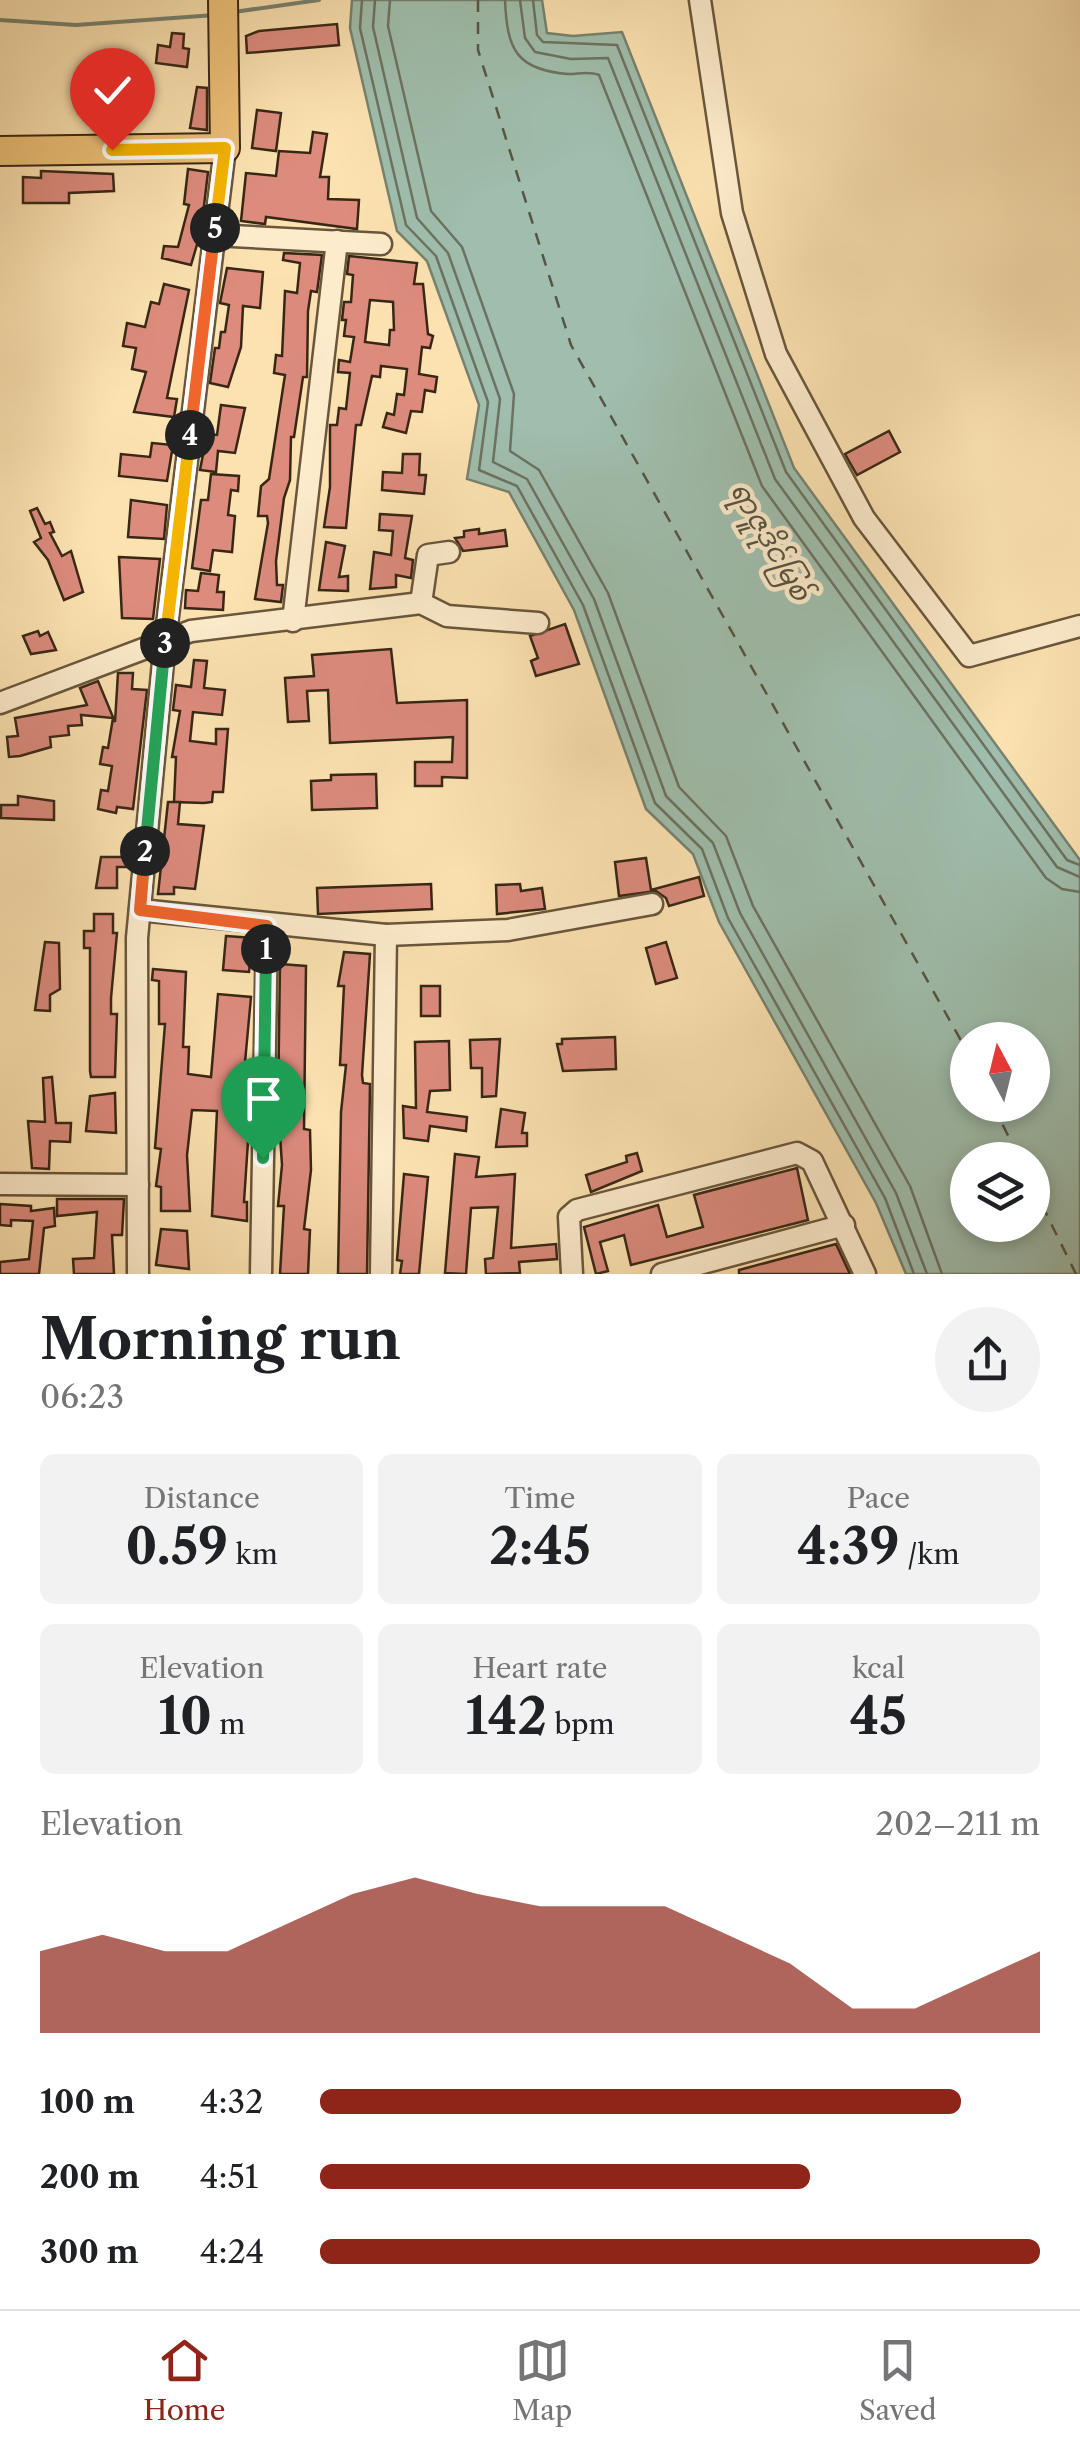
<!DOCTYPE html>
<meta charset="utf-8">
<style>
body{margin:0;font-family:"Libre Caslon Text","Noto Sans Myanmar",serif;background:#f2f2f2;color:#202124;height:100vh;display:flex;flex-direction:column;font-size:38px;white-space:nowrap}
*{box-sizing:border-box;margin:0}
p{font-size:32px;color:#757577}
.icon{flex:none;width:55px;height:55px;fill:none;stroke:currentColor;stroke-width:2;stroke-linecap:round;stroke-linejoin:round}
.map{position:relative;height:1274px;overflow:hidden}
.details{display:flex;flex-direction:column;background:#fff;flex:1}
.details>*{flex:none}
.needle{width:65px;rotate:353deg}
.buttons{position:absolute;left:950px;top:1022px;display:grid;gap:20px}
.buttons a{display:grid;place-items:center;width:100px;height:100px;border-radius:50%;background:#fff;box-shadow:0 5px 15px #0003;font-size:50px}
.pin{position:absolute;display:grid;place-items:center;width:85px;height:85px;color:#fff;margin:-102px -42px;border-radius:50% 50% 50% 0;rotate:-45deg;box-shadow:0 0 10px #0007}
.pin .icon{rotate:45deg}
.km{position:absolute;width:50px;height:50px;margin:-25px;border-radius:50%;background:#222;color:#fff;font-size:28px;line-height:50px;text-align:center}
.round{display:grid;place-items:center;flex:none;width:105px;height:105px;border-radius:52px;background:#f2f2f2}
.headline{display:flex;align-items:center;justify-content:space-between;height:170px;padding:0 40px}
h1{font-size:55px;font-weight:700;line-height:75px}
.metrics{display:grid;grid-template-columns:repeat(3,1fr);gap:15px;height:170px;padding:10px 40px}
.metrics div{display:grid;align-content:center;border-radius:15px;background:#f2f2f2;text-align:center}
.metrics b{font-size:50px;font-weight:700}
.metrics small{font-size:28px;font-weight:400}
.metrics p{font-size:28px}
.chart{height:280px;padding:20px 40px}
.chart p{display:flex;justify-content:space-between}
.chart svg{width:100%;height:180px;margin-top:10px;fill:#8f2418;opacity:.7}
ul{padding:0 40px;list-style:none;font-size:32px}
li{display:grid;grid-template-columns:160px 120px 1fr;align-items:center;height:75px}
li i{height:25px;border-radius:12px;background:#8f2418}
.tab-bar{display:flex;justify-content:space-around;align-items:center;height:140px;border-top:2px solid #e0e0e0;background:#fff;font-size:28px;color:#757577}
.tab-bar a{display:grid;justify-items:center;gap:5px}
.tab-bar .selected{color:#8f2418}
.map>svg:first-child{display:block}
</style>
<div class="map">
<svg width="1080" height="1274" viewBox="0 0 1080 1274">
<rect width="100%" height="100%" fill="#fce2b1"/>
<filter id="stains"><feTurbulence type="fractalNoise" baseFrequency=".002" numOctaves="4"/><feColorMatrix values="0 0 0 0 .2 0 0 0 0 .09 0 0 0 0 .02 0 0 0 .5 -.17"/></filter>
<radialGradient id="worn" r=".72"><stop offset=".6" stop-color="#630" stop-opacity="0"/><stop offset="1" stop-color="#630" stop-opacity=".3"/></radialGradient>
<path fill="#9fbead" stroke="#768270" stroke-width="2.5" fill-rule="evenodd" d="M352,0H542L547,33L573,36L622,32L794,468L1080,860V1274H906L876,1203L719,922L693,854L646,809L574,610L509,492L467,479L479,405L427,261L397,231L350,28ZM968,1040H1032V1105H968ZM968,1160H1032V1225H968Z"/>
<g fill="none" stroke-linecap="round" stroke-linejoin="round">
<g stroke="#6c7261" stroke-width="2.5">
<polyline points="362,0 360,28 406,225 436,256 488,402 479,470 517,486 583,605 655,803 702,849 728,918 885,1198 914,1274"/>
<polyline points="375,0 373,27 417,218 448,253 500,399 493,462 527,479 594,599 666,796 713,843 740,913 896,1193 927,1274"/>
<polyline points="390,0 388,26 431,211 462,247 514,394 510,451 539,470 608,593 679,787 726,836 753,906 910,1186 942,1274"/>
<path d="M505,0C507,49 516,70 568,74C579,74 589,71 599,75L762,486L1046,878L1062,889L1080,892"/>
<polyline points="520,0 525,38 535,52 571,59 608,58 775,479 1057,867 1080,877"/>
<polyline points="533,0 537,35 543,42 617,45 786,472 1067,860 1080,865"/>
</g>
<g stroke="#768270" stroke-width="4">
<polyline points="234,12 319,0"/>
<polyline points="0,20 76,25 215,15"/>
</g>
<g stroke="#575443" stroke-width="2.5" stroke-dasharray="12 10" stroke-linecap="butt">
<polyline points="478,0 478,50 571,345 968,1053"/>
<polyline points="993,1105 1020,1160"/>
<polyline points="1032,1185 1076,1274"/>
</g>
</g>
<g fill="#dc8b7d" stroke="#382715" stroke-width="2.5" fill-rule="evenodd">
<polygon points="337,24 339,45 247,53 246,36 259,31"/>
<polygon points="172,33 184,34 183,48 189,49 187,67 156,63 158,45 170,47"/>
<polygon points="197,87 207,88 207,130 190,128"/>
<polygon points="257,110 281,113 276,151 252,148"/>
<polygon points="313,132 327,134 320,177 329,177 328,199 359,200 357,229 266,217 265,224 241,221 246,173 276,176 279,151 310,153"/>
<polygon points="188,169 208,172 201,231 191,265 162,258 164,246 178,247 189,205 184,204"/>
<polygon points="41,171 113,174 114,191 69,193 69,203 23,203 23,177 41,178"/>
<polygon points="284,253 322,255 317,292 311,291 308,311 307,377 303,377 294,437 291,437 290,480 284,498 276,561 277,585 283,585 281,602 255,599 268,523 267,516 258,516 261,486 269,479 285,375 274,373 276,355 282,356 285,291 297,293 300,263 283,260"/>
<path d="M349,256L417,263L414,284H423L428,334L433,336L430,348L422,347L419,374L437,377L435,392L425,390L422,412L411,411L406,433L383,427L387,413L394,415L397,394L404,395L407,369L381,366L380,377L372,376L361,425H356L346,528L324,527L330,487V425H337L339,408L346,409L350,373L338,372L339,360L350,362L354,337L344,336L346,320H342L344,302H351L353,275L347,274ZM370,300L393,302L394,330H390L389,345L365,342Z"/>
<polygon points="227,268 263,272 260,308 243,306 241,347 228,387 210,383 215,348 219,348 221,332 225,332 229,305 220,303"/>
<polygon points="164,284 189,290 167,398 177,399 174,417 134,412 146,372 132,369 136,348 123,346 127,323 145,327 151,302 159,304"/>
<polygon points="221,405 245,408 235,453 218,451 216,472 200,470 207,434 217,435"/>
<polygon points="889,431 900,452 857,475 845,454"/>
<polygon points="152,443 173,445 167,481 119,476 121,454 150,457"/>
<polygon points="403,454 420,454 419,475 426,475 424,494 382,490 383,472 402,473"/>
<polygon points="211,474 239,476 238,491 231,490 228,515 235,516 232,552 213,550 210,571 192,568 201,500 208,500"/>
<polygon points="131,500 167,505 164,539 128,537"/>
<polygon points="37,508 45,524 50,522 54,532 50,533 62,556 71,551 83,592 64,600 48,560 34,542 41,538 30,511"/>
<polygon points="380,514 412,516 405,558 413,560 411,578 396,575 396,587 370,589 374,552 391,555 393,531 379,530"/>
<polygon points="479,529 479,534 505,530 507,546 463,551 455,538 464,537 464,531"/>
<polygon points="326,542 345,546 339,577 348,576 348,591 319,590"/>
<polygon points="119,557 160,559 153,619 122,618"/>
<polygon points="201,573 219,575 217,592 224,592 223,610 185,608 186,590 198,591"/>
<polygon points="565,624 579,664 536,676 531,661 538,658 530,636"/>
<polygon points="38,631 40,636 48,632 56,650 31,654 23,636"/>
<polygon points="391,649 397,703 467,700 467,778 442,777 442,786 415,786 415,762 452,762 453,737 330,743 328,690 307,691 309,721 288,722 285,678 314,676 312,655"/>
<polygon points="194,660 207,661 204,688 225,690 222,715 193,712 190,741 216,744 216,729 228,729 223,792 213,792 212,802 204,803 174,802 176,757 172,757 180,711 173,710 176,685 191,687"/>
<polygon points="118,673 133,673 132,689 147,690 133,809 117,807 116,813 98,809 101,790 108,791 112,766 100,764 103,747 108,748 113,718 81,715 82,725 68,726 69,735 50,737 51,747 20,756 9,757 7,737 18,736 15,718 87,705 80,688 98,681 115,722"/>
<polygon points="376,774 377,808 312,810 311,781 331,780 331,775"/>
<polygon points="18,796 54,801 54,820 1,818 1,805 18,805"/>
<polygon points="168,802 180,802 178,824 204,826 195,889 174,887 174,894 158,894"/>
<polygon points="101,857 126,857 126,867 117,867 117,888 96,888"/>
<polygon points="646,858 651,890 699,877 704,896 669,906 666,898 656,891 619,896 615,862"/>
<polygon points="431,884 432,909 318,914 317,888"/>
<polygon points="520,884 521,891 542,888 545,909 497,914 496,885"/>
<polygon points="94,914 113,914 113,933 117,933 111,998 111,1014 117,1014 115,1077 91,1077 90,1071 90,948 84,948 84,931 94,931"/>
<polygon points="226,936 253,938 249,972 223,970"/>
<polygon points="45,942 59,943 60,989 50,995 50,1011 35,1010"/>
<polygon points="666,942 677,978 656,984 646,948"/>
<polygon points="344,952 370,954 362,1075 363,1083 370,1084 367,1274 338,1274 341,1112 346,1065 340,1065 344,986 338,986"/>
<polygon points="280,964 306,966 304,1129 310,1130 311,1170 304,1229 310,1230 308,1274 280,1274 284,1206 278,1206 282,1165 278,1106"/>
<polygon points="153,969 186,972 183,1047 189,1047 188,1074 211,1077 218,994 251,997 242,1095 248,1095 246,1110 250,1111 244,1202 247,1202 247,1221 212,1216 217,1111 192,1110 187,1155 190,1211 161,1211 161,1187 156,1186 161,1149 155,1148 165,1024 159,1024 159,981 152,980"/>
<rect x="421" y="986" width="19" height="30"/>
<polygon points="615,1037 616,1069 563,1071 557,1044 562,1044 562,1039"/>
<polygon points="500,1039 496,1096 482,1097 482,1068 471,1068 470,1040"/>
<polygon points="449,1041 450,1090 430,1091 427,1112 467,1117 466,1131 430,1126 428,1141 404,1138 403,1106 416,1108 415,1042"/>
<polygon points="52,1077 56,1123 71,1123 70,1142 50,1141 49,1169 32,1168 28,1121 45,1122 43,1078"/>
<polygon points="115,1093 116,1133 86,1131 90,1096"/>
<polygon points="501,1109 525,1113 522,1133 527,1133 527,1146 496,1147"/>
<polygon points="637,1153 642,1171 591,1192 586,1175 627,1162 626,1156"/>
<polygon points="455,1154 479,1157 476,1177 515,1174 511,1248 556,1244 557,1259 519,1262 520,1273 486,1274 485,1259 493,1258 498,1207 471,1208 466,1274 445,1273"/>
<polygon points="797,1168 808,1220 631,1265 624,1235 600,1242 608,1271 596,1274 584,1227 658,1205 667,1237 703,1227 694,1195"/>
<polygon points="404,1174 428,1177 419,1274 400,1274 402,1261 397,1260"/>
<polygon points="57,1199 124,1199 122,1235 112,1235 114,1274 74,1274 73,1259 94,1258 97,1212 57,1216"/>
<polygon points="0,1204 31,1206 31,1211 54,1208 55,1226 44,1228 39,1274 0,1274 0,1262 29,1259 33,1221 11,1220 11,1226 0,1225"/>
<polygon points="161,1229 187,1231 189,1269 156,1265"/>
<polygon points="836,1244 850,1274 739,1274 739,1270"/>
</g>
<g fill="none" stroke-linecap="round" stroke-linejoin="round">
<g stroke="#69563c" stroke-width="25">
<g id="minor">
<polyline points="700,0 732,213 776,354 864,518 969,656 1080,626"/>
<polyline points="214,235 381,244"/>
<polyline points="421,603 428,555 449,552"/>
<polyline points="293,621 337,241"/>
<polyline points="0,703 191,631 421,603 447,616 538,623"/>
<polyline points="140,910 386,935 508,930 652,904"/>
<polyline points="0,1184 138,1185"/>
<polyline points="138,1274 137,938 165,641 225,148"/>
<polyline points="261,1274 267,926"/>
<polyline points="381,1274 386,935"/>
<polyline points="572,1274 569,1217 577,1210 797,1153 812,1161 865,1274"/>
<polyline points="662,1274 844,1225"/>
</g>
</g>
<g stroke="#382715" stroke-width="32">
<polyline id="major" points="0,151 225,148 223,0"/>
</g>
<use href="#minor" stroke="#fdeccc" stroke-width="20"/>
<use href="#major" stroke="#eec178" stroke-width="28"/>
</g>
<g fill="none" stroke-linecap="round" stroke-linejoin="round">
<g stroke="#fff" stroke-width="20">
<polyline id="split-1" points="263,1158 266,949"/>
</g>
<g stroke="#fff" stroke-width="20">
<polyline id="split-2" points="145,851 140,910 267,926 266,949"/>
</g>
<g stroke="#fff" stroke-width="20">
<polyline id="split-3" points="145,851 165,643"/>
</g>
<g stroke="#fff" stroke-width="20">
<polyline id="split-4" points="165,643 190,435"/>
</g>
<g stroke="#fff" stroke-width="20">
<polyline id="split-5" points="190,435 215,228"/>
</g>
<g stroke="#fff" stroke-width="20">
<polyline id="split-6" points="112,150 225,148 215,228"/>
</g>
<use href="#split-1" stroke="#22a559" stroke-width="12"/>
<use href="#split-2" stroke="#f0652b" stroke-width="12"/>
<use href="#split-3" stroke="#22a559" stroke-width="12"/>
<use href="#split-4" stroke="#f5b400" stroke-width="12"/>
<use href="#split-5" stroke="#f0652b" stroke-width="12"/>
<use href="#split-6" stroke="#f5b400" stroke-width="12"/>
</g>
<g text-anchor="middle" stroke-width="9" stroke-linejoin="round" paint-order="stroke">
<g font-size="28" font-style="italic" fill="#575443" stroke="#fdeccc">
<text transform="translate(771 541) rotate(60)" y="10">ရာဇူဒိုင်မြစ်</text>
</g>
</g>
<rect width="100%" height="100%" filter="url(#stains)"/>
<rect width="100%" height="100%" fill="url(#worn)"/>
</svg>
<div class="buttons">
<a><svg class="needle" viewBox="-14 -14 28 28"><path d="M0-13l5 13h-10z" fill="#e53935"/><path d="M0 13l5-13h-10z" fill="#757577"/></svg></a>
<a><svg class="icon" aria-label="layers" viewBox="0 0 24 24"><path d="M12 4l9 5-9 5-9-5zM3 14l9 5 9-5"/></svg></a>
</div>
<div class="pin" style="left:263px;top:1158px;background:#1e9e55"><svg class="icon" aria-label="arrive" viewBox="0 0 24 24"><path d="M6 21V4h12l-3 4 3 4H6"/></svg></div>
<div class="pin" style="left:112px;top:150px;background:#d93025"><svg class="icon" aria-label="check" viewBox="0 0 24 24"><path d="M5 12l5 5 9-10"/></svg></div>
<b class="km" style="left:266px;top:949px">1</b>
<b class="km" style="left:145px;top:851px">2</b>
<b class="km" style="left:165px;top:643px">3</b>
<b class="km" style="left:190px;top:435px">4</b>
<b class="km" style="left:215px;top:228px">5</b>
</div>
<section class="details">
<div class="headline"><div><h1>Morning run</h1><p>06:23</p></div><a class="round"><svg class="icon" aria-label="share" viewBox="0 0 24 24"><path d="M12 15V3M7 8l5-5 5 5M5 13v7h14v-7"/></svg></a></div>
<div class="metrics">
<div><p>Distance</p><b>0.59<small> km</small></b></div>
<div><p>Time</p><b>2:45</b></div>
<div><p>Pace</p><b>4:39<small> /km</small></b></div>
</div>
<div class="metrics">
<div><p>Elevation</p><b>10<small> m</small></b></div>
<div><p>Heart rate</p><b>142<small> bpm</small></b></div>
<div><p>kcal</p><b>45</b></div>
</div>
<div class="chart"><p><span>Elevation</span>202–211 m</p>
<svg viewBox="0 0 160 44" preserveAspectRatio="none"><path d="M0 44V24L10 20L20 24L30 24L40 17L50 10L60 6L70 10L80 13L90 13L100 13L110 20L120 27L130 38L140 38L150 31L160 24V44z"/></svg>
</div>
<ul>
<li><b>100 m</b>4:32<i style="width:89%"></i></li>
<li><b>200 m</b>4:51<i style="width:68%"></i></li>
<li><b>300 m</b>4:24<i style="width:100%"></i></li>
</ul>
</section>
<nav class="tab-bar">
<a class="selected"><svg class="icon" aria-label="home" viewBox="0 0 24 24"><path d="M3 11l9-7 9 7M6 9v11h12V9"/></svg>Home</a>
<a><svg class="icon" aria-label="map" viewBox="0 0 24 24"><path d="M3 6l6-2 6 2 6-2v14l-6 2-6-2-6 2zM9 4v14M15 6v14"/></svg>Map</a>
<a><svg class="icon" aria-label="saved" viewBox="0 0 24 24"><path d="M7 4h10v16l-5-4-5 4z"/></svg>Saved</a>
</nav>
